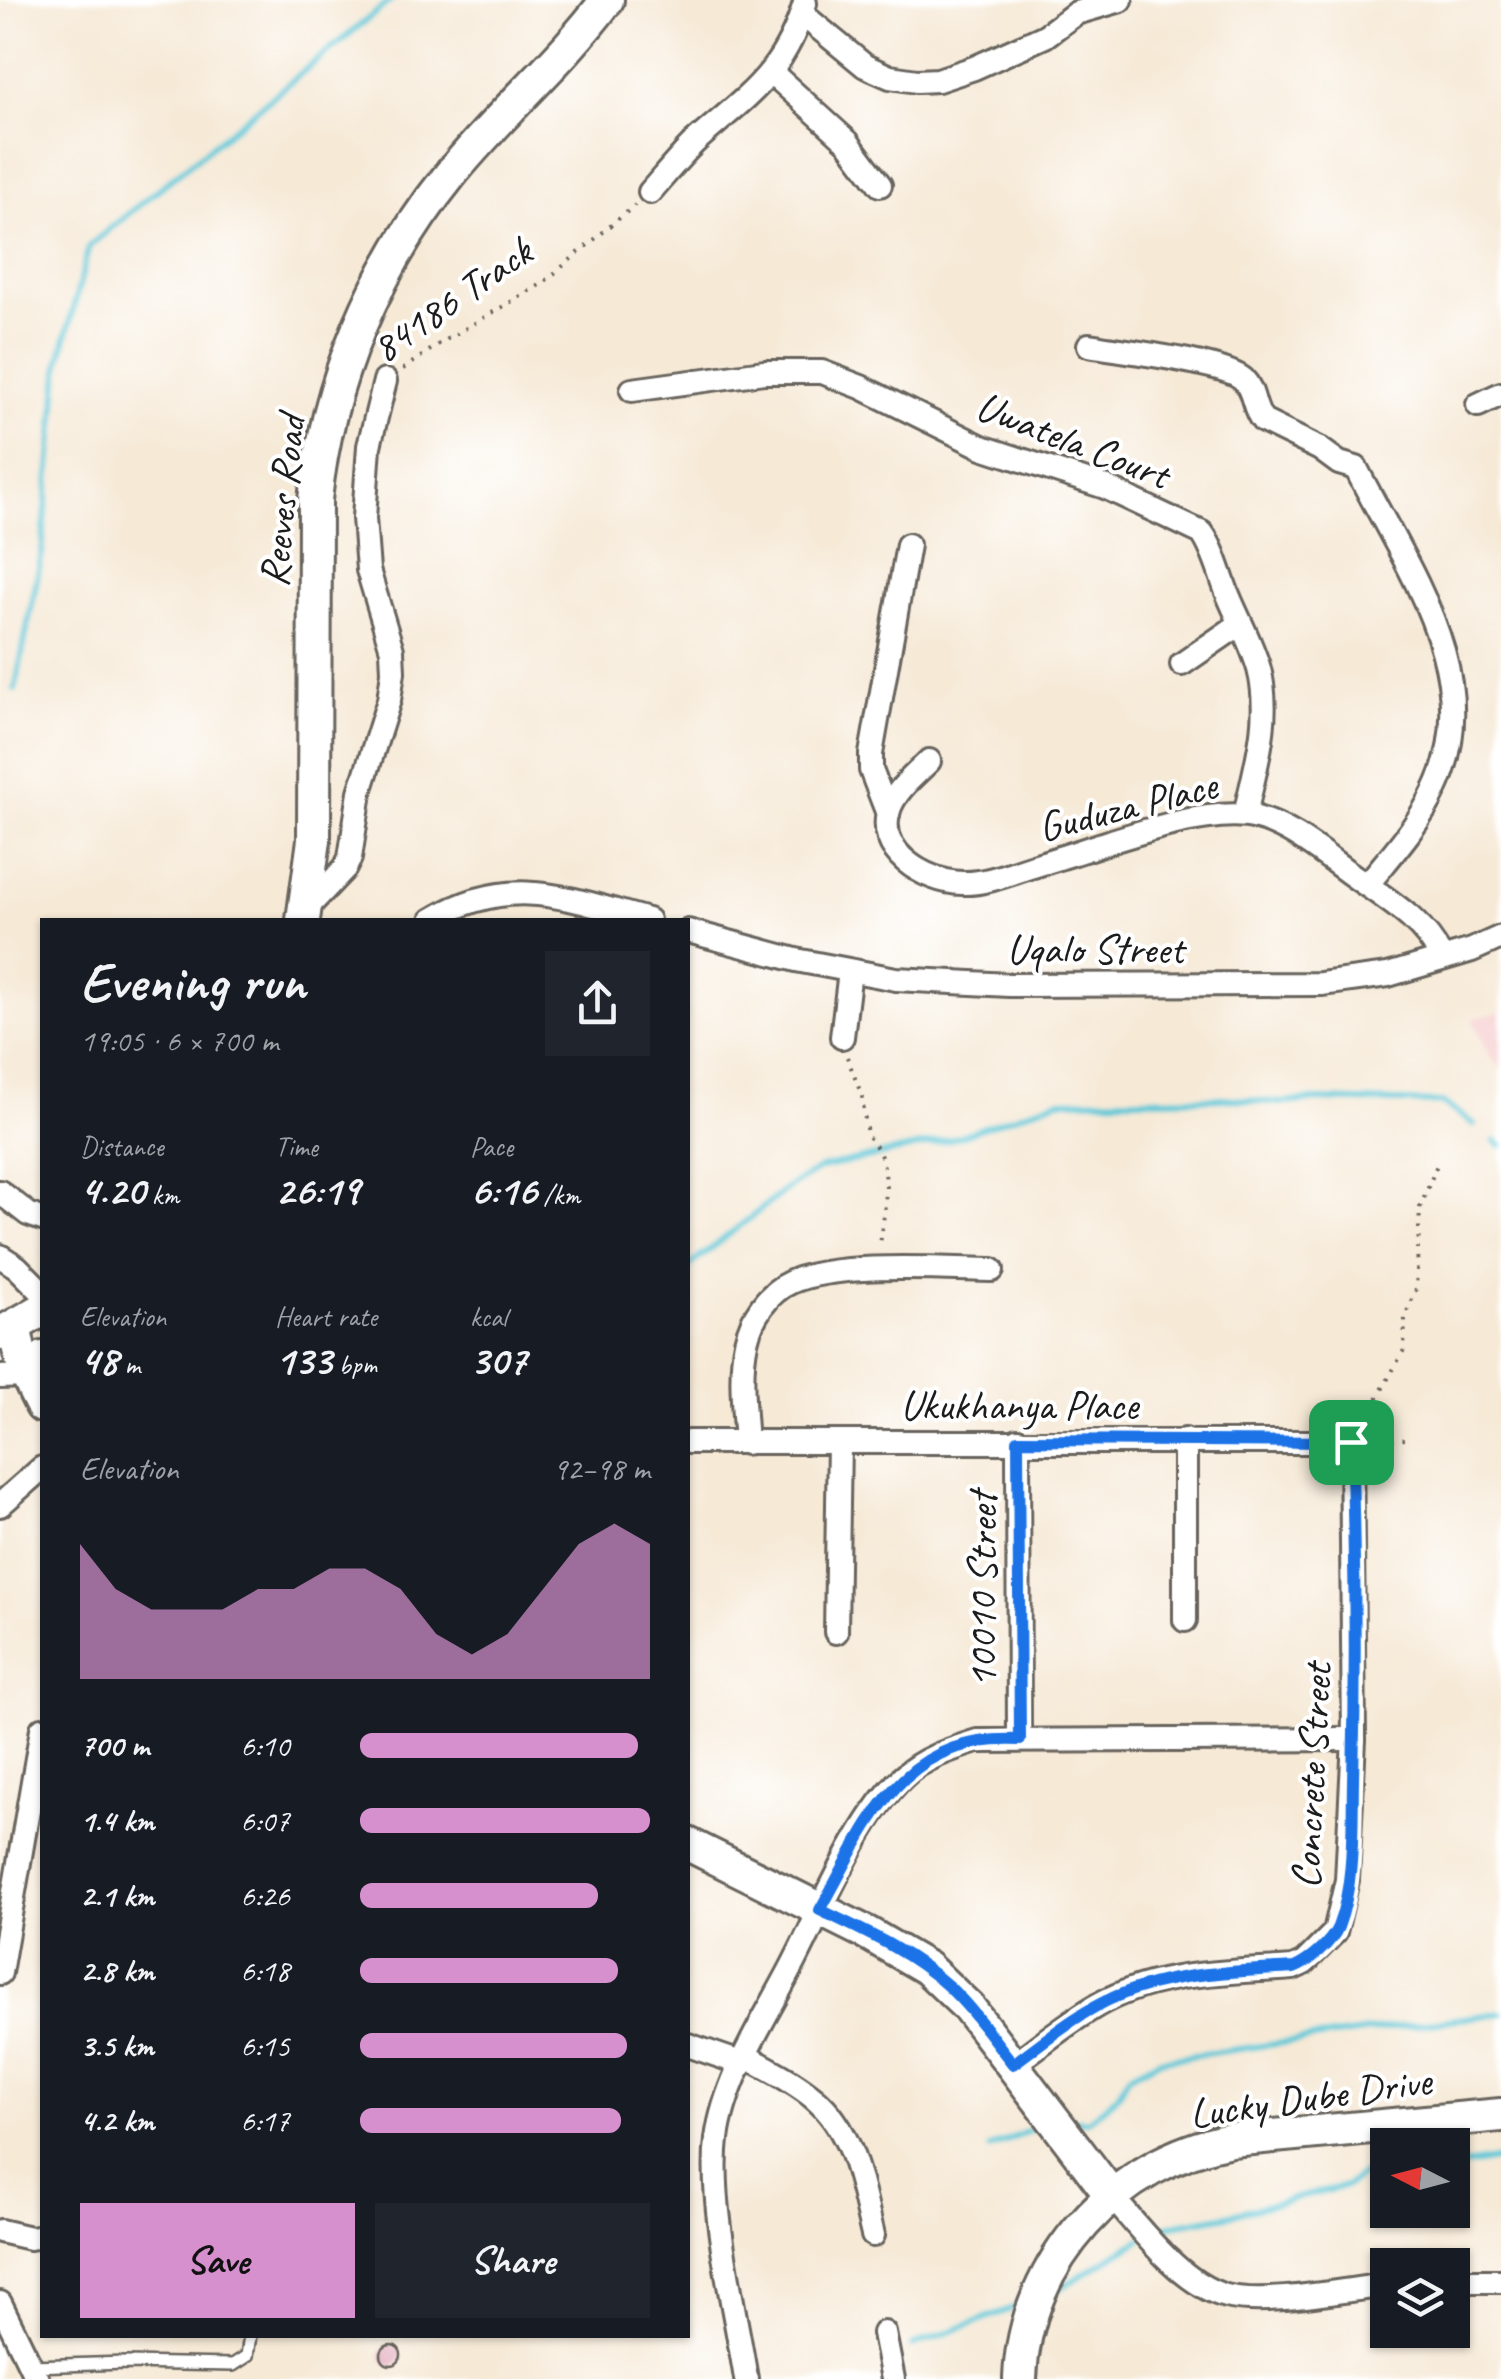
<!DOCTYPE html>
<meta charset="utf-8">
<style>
body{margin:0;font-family:Caveat,sans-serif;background:#20242c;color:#f1f3f6;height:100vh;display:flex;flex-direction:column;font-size:38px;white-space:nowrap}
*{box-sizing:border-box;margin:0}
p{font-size:32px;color:#9ea1a6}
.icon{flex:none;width:55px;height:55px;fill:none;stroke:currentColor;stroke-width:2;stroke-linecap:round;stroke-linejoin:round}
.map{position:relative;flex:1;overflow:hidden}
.sheet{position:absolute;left:40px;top:918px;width:650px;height:1420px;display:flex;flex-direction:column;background:#171b24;border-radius:0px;box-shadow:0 2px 8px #0004}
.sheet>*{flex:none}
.needle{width:65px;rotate:276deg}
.tools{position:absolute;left:1370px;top:2128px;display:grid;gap:20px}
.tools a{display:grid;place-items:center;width:100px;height:100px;border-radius:0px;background:#171b24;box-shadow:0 2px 8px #0004;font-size:50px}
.pin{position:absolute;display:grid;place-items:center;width:85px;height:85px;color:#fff;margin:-42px;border-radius:20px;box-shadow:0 5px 15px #0006}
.round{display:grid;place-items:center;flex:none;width:105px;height:105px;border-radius:0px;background:#20242c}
.summary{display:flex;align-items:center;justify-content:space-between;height:170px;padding:0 40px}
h1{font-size:55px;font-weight:700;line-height:75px}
.figures{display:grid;grid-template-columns:repeat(3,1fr);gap:15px;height:170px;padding:10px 40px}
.figures div{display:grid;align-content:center}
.figures b{font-size:42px;font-weight:700}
.figures small{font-size:28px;font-weight:400}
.figures p{font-size:28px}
.chart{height:280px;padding:20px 40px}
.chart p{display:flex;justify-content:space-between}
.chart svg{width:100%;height:180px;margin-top:10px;fill:#d690ce;opacity:.7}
.button{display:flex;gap:20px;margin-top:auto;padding:20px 40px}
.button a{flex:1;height:115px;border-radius:0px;background:#d690ce;color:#111;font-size:40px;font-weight:700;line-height:115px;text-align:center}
.button a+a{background:#20242c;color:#f1f3f6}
ul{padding:0 40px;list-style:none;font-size:32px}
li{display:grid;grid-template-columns:160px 120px 1fr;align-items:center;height:75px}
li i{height:25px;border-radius:12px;background:#d690ce}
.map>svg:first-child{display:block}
</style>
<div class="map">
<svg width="1501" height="2379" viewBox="0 0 1501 2379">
<rect width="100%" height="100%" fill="#fff"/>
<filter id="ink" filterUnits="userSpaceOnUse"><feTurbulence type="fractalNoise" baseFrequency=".01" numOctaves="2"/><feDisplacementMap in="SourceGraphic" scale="20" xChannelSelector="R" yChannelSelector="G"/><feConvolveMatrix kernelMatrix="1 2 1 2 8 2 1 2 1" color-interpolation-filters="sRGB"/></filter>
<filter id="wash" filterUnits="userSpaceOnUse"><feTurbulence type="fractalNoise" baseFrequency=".0048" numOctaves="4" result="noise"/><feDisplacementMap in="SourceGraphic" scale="40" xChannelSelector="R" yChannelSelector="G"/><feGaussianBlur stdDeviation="2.25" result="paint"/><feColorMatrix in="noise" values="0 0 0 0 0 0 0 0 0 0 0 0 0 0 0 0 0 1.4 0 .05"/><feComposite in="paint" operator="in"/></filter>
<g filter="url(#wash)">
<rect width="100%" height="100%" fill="#f6e9d6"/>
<polygon fill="#f7cfd0" points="1501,1012 1501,1068 1491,1058 1472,1019"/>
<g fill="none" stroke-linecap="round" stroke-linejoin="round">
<g stroke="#5ec8d8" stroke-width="6">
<polyline points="15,690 42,553 60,361 89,246 391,0"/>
<polyline points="1495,1141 1501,1146"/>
<polyline points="688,1267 789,1187 821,1168 949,1140 1059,1100 1222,1098 1282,1103 1314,1100 1442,1103 1474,1124"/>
<polyline points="1070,2120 1088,2121 1118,2095 1128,2076 1159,2060 1501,2013"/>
<polyline points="990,2148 1044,2124"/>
<polyline points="1460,2166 1501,2159"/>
<polyline points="1152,2233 1167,2226 1228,2215 1346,2186 1388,2155"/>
<polyline points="1054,2292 1141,2239"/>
<polyline points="912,2346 1024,2304"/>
</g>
</g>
<g id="blocks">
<circle fill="#e1a4b8" cx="391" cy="2355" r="10"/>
</g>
</g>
<g filter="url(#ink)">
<use href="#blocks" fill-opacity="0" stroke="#68645d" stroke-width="2.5"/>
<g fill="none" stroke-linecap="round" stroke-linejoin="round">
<g stroke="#68645d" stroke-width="16">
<polyline id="lane" points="31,2366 126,2363 233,2365 247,2356 250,2335"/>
</g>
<g stroke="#68645d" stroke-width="28">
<g id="street">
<polyline points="802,14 865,66 890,77 917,81 938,80 974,68 1045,36 1076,13 1121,0"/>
<polyline points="772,73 848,142 880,185"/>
<path d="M650,192C665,175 680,156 697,140C748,95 784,74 805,3"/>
<path d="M1089,345C1120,351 1225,362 1243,379C1255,391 1252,408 1263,421L1320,449L1339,463L1356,468C1405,566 1490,679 1434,792C1418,826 1390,856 1367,885"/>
<path d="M632,390L764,372H822L861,387L982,447L1105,487L1202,533C1215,551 1220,576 1229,597C1239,621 1252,644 1259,669C1272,718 1255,768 1245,815"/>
<polyline points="1478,405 1501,394"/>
<polyline points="1182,664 1240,624"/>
<path d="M929,761C915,775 897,789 890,807C873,851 925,882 962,883C989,884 1018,870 1043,863C1098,847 1205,804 1257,818C1291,827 1320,852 1348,872C1385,899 1421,917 1442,958"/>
<polyline points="888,814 871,770 871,754 908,545"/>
<polyline points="305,910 345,868 350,858 360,792 389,700 393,672 392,650 368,570 364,518 369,446 385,381"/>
<path d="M432,920C510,873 567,898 648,920"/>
<polyline points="688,931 796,960 896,979 1009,985 1321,984 1388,975 1472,950 1501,937"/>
<polyline points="842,1037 850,971"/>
<polyline points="0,1192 28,1214 42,1219"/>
<polyline points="0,1256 17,1267 42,1292"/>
<polyline points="0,1377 26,1376 42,1353"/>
<polyline points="1018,1440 1019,1740"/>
<path d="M688,1442H1351L1354,1739L1347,1880L1335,1932L1304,1963L1293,1968C1227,1973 1155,1971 1096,2006C1067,2023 1040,2045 1013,2065"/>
<path d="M746,1443C744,1411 739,1374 746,1342C751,1318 768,1292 791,1282C836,1262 941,1269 992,1270"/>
<polyline points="0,1505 42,1468"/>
<polyline points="1185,1620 1185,1440"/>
<polyline points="836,1632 839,1442"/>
<polyline points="0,1973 42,1729"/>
<polyline points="688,2045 743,2064"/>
<path d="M746,2056C769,2069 794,2081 814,2098C855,2132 861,2187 873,2235"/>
<path d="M1111,2195C1139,2228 1182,2285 1226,2296C1266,2306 1344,2290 1388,2285"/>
<polyline points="0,2231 30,2238 42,2236"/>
<polyline points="1452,2281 1501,2281"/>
<polyline points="0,2303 37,2379"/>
<polyline points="884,2333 893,2379"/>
<path d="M746,2379C735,2308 709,2208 717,2139C725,2076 768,2015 796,1959C824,1904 859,1819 903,1777C923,1758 952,1749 977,1741L1354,1739"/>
</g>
</g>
<g stroke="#68645d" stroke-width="38">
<g id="secondary">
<path d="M303,920L314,840L315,500C327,382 375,268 450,175C499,114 560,63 607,0"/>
<path d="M15,1326C18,1357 28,1379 42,1406"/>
<polyline points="0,1334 42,1310"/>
<polyline points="688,1844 867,1933 927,1968 969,2008 1111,2195"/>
<path d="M1020,2379C1024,2261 1117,2161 1231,2140L1501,2115"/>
</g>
</g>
<g stroke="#68645d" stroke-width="4" stroke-dasharray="2.5 8" stroke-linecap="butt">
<polyline points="403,369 439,344 543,283 635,205"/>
<path d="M847,1057L862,1096L867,1136C897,1164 883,1210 880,1247"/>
<polyline points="1362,1426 1404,1350 1405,1317 1416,1289 1420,1208 1438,1162"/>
<polyline points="1371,1441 1406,1439"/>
</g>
<use href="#lane" stroke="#fff" stroke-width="11"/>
<use href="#street" stroke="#fff" stroke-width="22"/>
<use href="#secondary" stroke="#fff" stroke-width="32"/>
</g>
</g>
<g fill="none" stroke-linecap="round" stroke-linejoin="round" filter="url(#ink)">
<g stroke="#fff" stroke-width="20">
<path id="route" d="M1018,1440L1351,1442C1355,1555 1356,1669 1353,1781C1352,1827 1355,1883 1338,1927C1331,1943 1309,1962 1294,1968C1234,1972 1173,1972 1117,1996C1079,2012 1046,2040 1013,2064C992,2038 973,2009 948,1986C911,1952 864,1931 820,1910C870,1822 899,1734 1020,1740Z"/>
</g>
<use href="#route" stroke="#1a73e8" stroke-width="12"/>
</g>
<g text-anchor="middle" stroke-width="8" stroke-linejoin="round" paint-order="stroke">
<g font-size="42" fill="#1c1c1c" stroke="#fff">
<text transform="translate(451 299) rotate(-35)" y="15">84186 Track</text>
<text transform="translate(1073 439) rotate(21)" y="15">Uwatela Court</text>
<text transform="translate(281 501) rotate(-84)" y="15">Reeves Road</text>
<text transform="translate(1127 805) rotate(-14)" y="15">Guduza Place</text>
<text x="1095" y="963">Uqalo Street</text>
<text x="1019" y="1419">Ukukhanya Place</text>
<text transform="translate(981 1590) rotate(-90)" y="15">10010 Street</text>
<text transform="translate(1310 1776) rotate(-87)" y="15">Concrete Street</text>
<text transform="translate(1310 2096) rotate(-8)" y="15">Lucky Dube Drive</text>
</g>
</g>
</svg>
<div class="tools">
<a><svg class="needle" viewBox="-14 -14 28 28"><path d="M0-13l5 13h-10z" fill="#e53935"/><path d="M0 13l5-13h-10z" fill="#9ea1a6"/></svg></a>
<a><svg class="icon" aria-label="layers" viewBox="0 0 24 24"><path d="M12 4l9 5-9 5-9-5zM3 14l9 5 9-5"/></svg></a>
</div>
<div class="pin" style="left:1351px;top:1442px;background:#1e9e55"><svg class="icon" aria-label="arrive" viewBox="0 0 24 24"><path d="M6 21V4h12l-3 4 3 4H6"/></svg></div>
<section class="sheet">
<div class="summary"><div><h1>Evening run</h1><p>19:05 · 6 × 700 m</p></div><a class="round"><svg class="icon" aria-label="share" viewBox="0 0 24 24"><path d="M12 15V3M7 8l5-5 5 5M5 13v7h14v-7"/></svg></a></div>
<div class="figures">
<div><p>Distance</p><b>4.20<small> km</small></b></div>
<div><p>Time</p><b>26:19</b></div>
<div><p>Pace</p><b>6:16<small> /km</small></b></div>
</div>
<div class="figures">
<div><p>Elevation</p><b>48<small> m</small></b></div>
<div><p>Heart rate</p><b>133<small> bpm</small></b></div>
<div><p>kcal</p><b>307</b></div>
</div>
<div class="chart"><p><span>Elevation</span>92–98 m</p>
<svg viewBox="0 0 160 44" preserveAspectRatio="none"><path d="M0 44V11L10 22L20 27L30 27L40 27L50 22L60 22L70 17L80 17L90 22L100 33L110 38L120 33L130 22L140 11L150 6L160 11V44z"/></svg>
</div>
<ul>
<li><b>700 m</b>6:10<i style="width:96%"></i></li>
<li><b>1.4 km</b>6:07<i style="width:100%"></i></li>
<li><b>2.1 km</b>6:26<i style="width:82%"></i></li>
<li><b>2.8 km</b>6:18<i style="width:89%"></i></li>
<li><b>3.5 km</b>6:15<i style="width:92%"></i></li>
<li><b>4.2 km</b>6:17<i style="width:90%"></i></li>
</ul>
<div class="button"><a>Save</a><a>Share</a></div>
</section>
</div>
